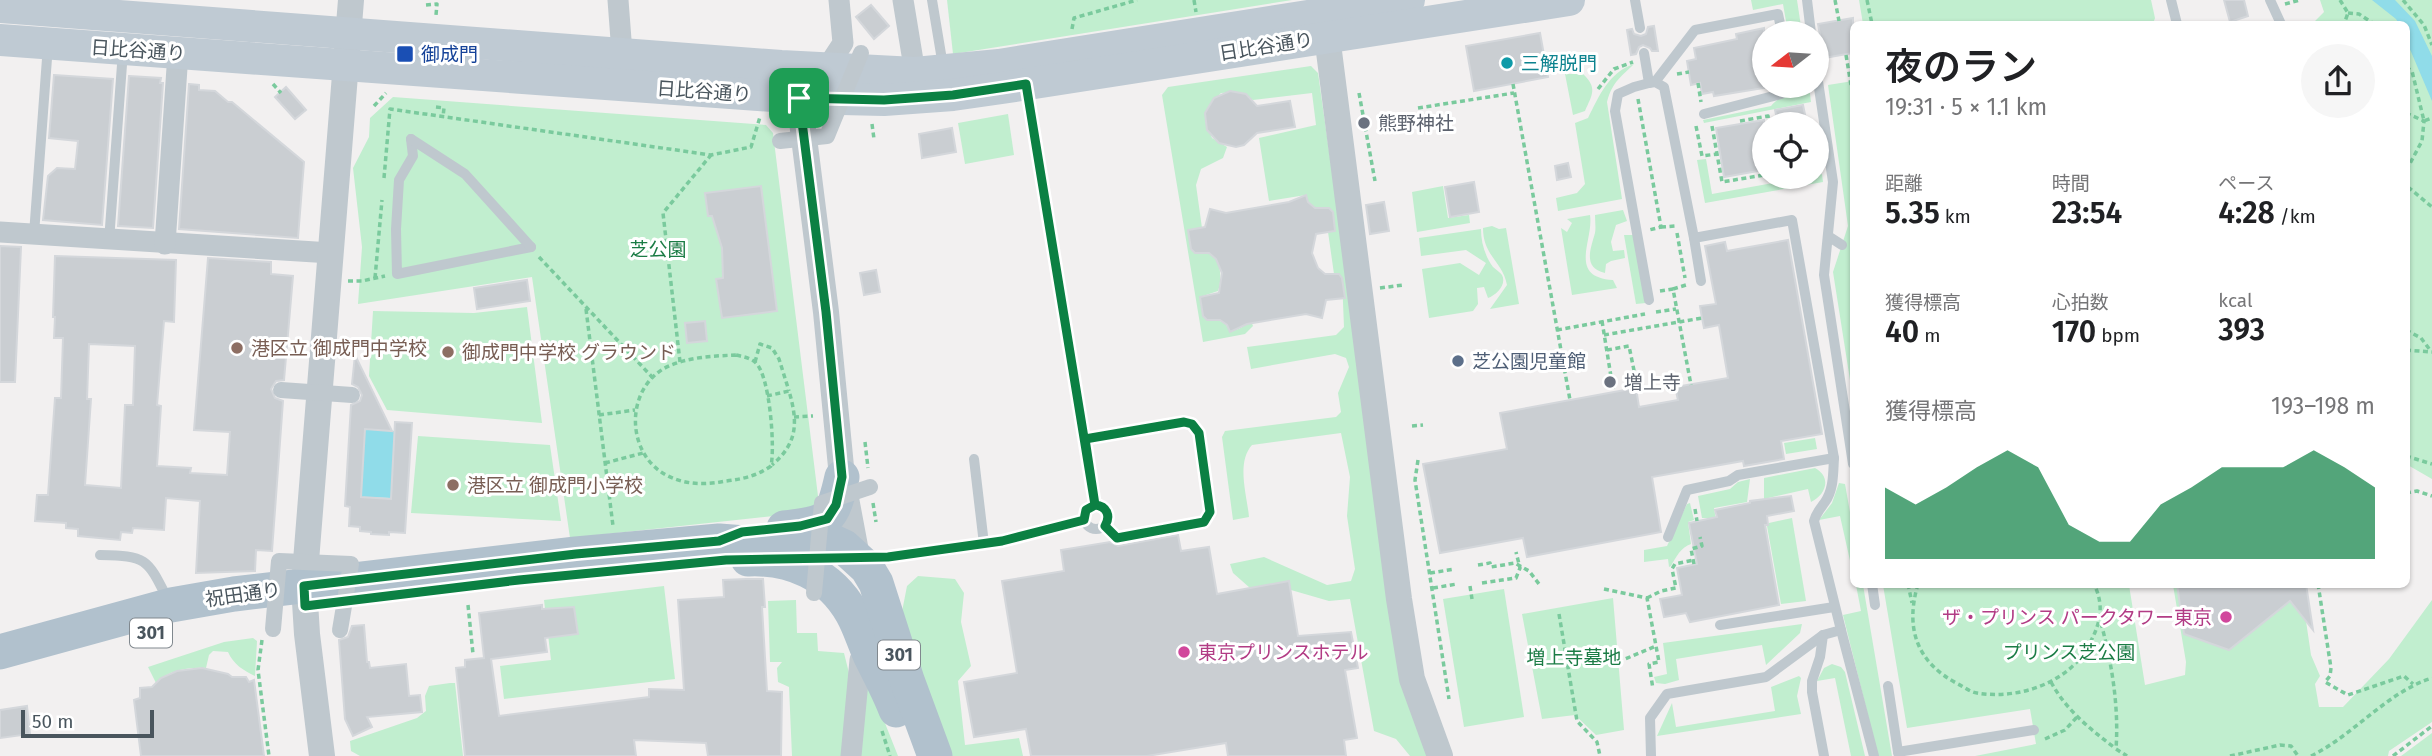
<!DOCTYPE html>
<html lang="ja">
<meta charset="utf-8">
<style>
body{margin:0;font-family:"Fira Sans","Noto Sans JP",sans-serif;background:#f6f6f6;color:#202124;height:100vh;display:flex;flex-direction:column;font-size:26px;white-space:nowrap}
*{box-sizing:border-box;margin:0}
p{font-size:23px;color:#757577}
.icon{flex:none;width:38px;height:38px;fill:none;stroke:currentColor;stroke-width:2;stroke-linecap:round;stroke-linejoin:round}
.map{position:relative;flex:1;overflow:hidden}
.drawer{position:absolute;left:1850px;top:21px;width:560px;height:567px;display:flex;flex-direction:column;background:#fff;border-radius:10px;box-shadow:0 2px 5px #0004}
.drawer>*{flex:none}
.needle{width:46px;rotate:253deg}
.tools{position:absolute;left:1752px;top:21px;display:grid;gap:14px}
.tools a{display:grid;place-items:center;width:77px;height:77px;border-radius:50%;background:#fff;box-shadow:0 2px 5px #0004;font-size:35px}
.scale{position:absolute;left:21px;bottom:18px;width:133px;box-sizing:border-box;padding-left:7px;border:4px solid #49555d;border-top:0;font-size:19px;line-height:24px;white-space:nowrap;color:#49555d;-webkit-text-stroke:5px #fff;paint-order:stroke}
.pin{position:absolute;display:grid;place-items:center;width:60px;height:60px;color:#fff;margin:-30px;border-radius:14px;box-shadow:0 4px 10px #0006}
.round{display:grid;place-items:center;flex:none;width:74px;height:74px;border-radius:37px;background:#f6f6f6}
.head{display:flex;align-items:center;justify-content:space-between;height:119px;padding:0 35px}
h1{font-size:38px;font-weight:600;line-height:52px}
.figures{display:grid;grid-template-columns:repeat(3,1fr);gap:10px;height:119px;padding:7px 35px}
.figures div{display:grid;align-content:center}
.figures b{font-size:30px;font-weight:600}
.figures small{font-size:19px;font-weight:400}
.figures p{font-size:19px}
.chart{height:196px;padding:14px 35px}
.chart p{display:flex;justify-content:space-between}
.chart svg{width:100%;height:126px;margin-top:7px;fill:#0b8043;opacity:.7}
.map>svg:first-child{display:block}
</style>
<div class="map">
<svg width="2432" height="756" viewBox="0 0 2432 756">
<rect width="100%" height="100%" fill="#f2f0f0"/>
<g fill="#c1eecf">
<polygon points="947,0 1292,0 953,54"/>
<polygon points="1751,0 1797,0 1802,33 1788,33 1783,4 1753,10"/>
<polygon points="1859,0 2151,0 2155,18 2153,24 1863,24"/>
<polygon points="2320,0 2432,0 2432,479 2406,464 2406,24 2312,24 2324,12"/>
<path d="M1634,64C1622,76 1612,82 1607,102L1622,199L1558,211L1556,198L1577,193L1585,184L1575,123L1588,118C1599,96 1609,72 1634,64Z"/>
<path d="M1311,66L1318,73L1402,667L1431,756H1410L1396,739L1374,731L1350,599L1329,601L1291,590L1289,581L1250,588L1233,573L1230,564L1264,557L1327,585L1351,581L1355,569L1347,516L1350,477L1341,433L1252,445C1236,463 1247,495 1249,517L1233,520L1222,437L1225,431L1336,417L1341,412L1338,393L1349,367L1346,358L1335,354L1251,369L1247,347L1336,335L1344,327L1342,278L1339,274H1334L1328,232L1334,228L1333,212L1328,208H1315L1308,202L1306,195L1269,201L1259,138L1316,125L1312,93L1253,100L1238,92L1221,93L1209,105L1205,121L1212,138L1227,147L1223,158L1201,169L1196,185L1202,228L1191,249L1195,253C1200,253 1204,252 1208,253C1222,257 1222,280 1218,291L1203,296L1200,300L1203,316L1207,320C1219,320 1225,320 1230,332C1238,329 1247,327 1250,318L1253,326L1245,334L1203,342L1162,95L1168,87Z"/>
<path d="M1565,74H1583C1598,88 1592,95 1585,111L1573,115Z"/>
<polygon points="1853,81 1853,399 1833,272 1848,226 1828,85"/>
<path d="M1797,86H1809L1811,102L1704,123L1703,120L1771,106C1776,99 1789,93 1797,89Z"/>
<polygon points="393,97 766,125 773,133 819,504 811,512 570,538 532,277 358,304 362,247 353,168 369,137 370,118"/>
<polygon points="1008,114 1014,155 965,164 958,123"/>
<polygon points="1706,159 1712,194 1822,174 1823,182 1705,203 1697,160"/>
<polygon points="1443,186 1448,218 1469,215 1470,223 1417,232 1412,192"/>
<path d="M1623,210L1627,221L1616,225L1611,242L1613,251L1624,250L1625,258L1611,261L1606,264L1605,273C1582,268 1591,248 1595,233C1596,228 1595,221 1595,215Z"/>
<path d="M1590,215C1594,240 1567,277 1613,280L1617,288L1572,295L1561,228L1567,232L1572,223L1567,219Z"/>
<path d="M1492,226L1499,229L1506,228L1519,304L1490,309L1507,285C1503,262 1483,256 1483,228Z"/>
<path d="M1481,229C1481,243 1485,256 1493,267C1496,270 1500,272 1502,275C1507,285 1496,295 1488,298L1484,287L1477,288L1478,304L1473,311L1429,318L1422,269L1460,263L1479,275L1486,263L1466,250L1421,256L1419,238Z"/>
<polygon points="1624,235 1634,235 1646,303 1636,304"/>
<polygon points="527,307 542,423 387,410 369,376 373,311 474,313"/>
<polygon points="418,436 550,445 561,521 411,513"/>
<polygon points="1815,438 1817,449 1786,454 1784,443"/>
<path d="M1815,468C1832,477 1826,495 1811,502L1808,489L1764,499V478Z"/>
<polygon points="1750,479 1747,502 1714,508 1717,526 1709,528 1707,518 1702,518 1698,496 1730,489 1738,482"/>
<polygon points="1839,483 1845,484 1853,529 1853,574 1840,516 1819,520 1832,503"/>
<path d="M1690,503L1694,520L1688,522L1691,544C1681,547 1676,557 1671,566L1669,567L1668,559L1644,562V550L1667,546L1687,504Z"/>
<polygon points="1792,518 1806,601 1781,604 1767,526 1769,523"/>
<polygon points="918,576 955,579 964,593 961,622 971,666 958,681 965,745 1019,738 1023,756 944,756 899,627 907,586"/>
<polygon points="1856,585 1863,585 1892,756 1878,756 1843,615 1861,611"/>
<polygon points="1883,585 2129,585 2145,685 2185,675 2186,662 2173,585 2177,585 2184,633 2229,650 2290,601 2306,621 2311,655 2320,676 2315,684 2319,707 2343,707 2389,659 2432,600 2432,722 2389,751 2388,756 1975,756 2036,744 2030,709 1907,728"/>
<polygon points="664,586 675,679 504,699 500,666 551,660 544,600"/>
<polygon points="1504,589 1524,717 1464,727 1443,599"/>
<polygon points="1613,598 1624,730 1596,735 1575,715 1542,719 1522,614"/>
<polygon points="796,600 797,633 817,633 818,651 844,653 849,673 860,660 898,756 792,756 789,687 778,682 777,668 782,662 770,662 768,601"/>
<polygon points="1802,624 1800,633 1766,665 1762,645 1676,659 1679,680 1665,684 1656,683 1654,677 1667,674 1663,643"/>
<path d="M253,638L257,641L255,676C244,671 233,664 228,652L213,651L209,655L206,668C189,667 168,670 156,683L148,667L224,642Z"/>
<polygon points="1832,664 1841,667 1845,672 1865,756 1851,756 1835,678 1817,681 1824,668"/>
<polygon points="1799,676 1801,678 1797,696 1801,714 1657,736 1672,703 1676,727 1775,711 1771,687"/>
<polygon points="450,683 455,683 463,756 360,756 351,751 350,741 417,718 426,711 425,696 429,686"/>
<polygon points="2432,733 2432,756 2401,756"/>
</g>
<g fill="#90dce9">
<polygon points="2372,0 2395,0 2415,21 2432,56 2432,101 2406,40 2406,24 2399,24 2396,19"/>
<polygon points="365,429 395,431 391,498 361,497"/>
</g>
<g fill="#caced2" stroke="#d4d7db" stroke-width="2" fill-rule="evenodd">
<polygon points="2224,0 2244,0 2248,16 2230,22"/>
<polygon points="871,5 889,26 874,39 856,17"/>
<polygon points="1853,18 1853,53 1824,58 1818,24"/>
<polygon points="1654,26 1658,51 1652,51 1650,48 1643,45 1639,47 1636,54 1631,55 1627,30 1632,29 1634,34 1641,36 1646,34 1648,27"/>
<polygon points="1764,28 1764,88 1714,96 1713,92 1702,94 1700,83 1691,85 1687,61 1696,59 1694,48 1737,39 1736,34"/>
<polygon points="1540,33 1548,77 1474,91 1466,46"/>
<polygon points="54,75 113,79 102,225 43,220 48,176 57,168 75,169 78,141 49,138"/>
<polygon points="129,76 161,78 160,83 163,83 153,228 118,226"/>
<polygon points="189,84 199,85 199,90 215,91 228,102 232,102 304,162 298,238 179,229"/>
<polygon points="286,87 306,110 295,119 275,97"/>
<polygon points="1230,91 1246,94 1257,106 1290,101 1295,127 1257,133 1244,145 1236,147 1219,143 1207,130 1205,113 1214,98"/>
<polygon points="1803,105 1807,124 1778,124 1775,110"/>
<polygon points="1764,120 1764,170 1724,177 1716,128"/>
<polygon points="952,128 956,152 922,158 919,134"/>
<polygon points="1568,163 1571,177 1557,180 1555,166"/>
<polygon points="1474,182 1479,212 1450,217 1445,187"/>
<polygon points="761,186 777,311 722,318 716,279 723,278 722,248 712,216 708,216 705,193"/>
<polygon points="1306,195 1308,202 1315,208 1329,208 1333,212 1335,231 1316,234 1312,253 1318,268 1325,274 1339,274 1342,278 1345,298 1326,300 1322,318 1306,314 1247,324 1230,332 1227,325 1220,320 1207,320 1203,316 1200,297 1219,293 1222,273 1216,259 1209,253 1195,253 1191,249 1188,230 1205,227 1210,209 1226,213 1289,202"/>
<polygon points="1384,202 1389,231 1370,234 1366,205"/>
<polygon points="1788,240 1822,434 1781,441 1784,459 1744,466 1743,461 1652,477 1661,532 1527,557 1523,538 1440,553 1423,464 1507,449 1500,413 1636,388 1639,407 1678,400 1675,387 1728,378 1719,325 1704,328 1702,318 1700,306 1716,304 1705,246 1725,242 1727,251"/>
<polygon points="0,246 21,247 15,382 0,382"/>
<path d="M55,256L176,260L174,322L164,321L157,405L161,406L157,466L191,468L190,473L227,475L230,432L194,430L208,258L271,262V274L293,276L284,380L276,381L271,389L275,398L283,401L272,551L256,550L255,571L196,573L200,501L166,498L164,530L133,528L132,533L121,532L120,540L78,536V529L66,528V523L35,521L37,495H48L55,398H61L63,338H54L55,317H53ZM89,344L135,346L133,405H125L121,488L85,485L91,399H87Z"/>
<polygon points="876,270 880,292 864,295 860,273"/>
<polygon points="527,280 530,301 477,309 474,288"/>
<polygon points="705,321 707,341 687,343 685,323"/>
<polygon points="355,355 392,431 365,429 361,497 391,499 395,422 412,423 405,533 389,532 389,535 371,534 371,532 360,531 360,527 349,526 350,507 345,506 351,405 360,401 362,395 358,387 352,384"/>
<polygon points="1791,496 1794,511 1767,516 1768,525 1765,525 1779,605 1690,622 1686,613 1664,617 1660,599 1682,595 1677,568 1697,564 1689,523 1717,517 1715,510 1750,503 1750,501"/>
<polygon points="1178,535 1181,551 1209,547 1217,594 1289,581 1298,636 1351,632 1358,668 1345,670 1357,738 1344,740 1346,756 1228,756 1226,743 1147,756 1031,756 1026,729 974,737 964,682 1017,673 1002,581 1064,571 1061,550 1110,542 1118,546"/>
<polygon points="746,579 763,579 765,607 762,607 767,691 782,692 781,756 708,756 706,743 634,740 636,756 465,756 456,668 465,667 465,660 484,658 479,613 542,605 542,609 574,607 578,634 545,638 547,652 491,659 499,716 649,697 649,689 684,690 678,600 724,597 723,580"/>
<polygon points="2177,584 2306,584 2313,630 2290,601 2229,650 2184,634"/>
<polygon points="364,625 367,662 369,662 370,668 406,664 409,696 420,695 422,712 367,717 372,727 353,736 345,719 339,640 348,637 352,626"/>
<polygon points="202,668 228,674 232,677 246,677 249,682 254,680 264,756 141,756 134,700 140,698 140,688 152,687 161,678 177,671"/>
<polygon points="27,706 30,734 0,738 0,710"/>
</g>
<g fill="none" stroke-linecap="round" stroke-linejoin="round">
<g stroke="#7aca9d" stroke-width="3.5" stroke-dasharray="5 3.5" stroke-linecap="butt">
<polyline points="1194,0 1196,12"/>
<polyline points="1835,0 1839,21"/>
<polyline points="1867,0 1872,24"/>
<polyline points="2340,0 2348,13 2344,24"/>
<polyline points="2403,0 2424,25 2432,45"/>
<polyline points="2285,4 2300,0"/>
<polyline points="426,5 437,4 436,15"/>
<polyline points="2348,13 2359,14 2374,24"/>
<polyline points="1072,29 1074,18 1137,0"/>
<polyline points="1846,55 1853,97"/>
<polyline points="2406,67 2412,71 2424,121 2432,118"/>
<polyline points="1677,74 1689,72"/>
<polyline points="1698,83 1701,102"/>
<polyline points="273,84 281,93"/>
<polyline points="1513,84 1570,400"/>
<polyline points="1598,89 1614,69 1633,62"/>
<polyline points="1359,93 1375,181"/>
<polyline points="1638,99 1661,227 1649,230"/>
<polyline points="374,106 386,93"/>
<polyline points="436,107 444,108 443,117"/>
<polyline points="1418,108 1514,93"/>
<polyline points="2406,113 2424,121 2422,141 2406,171 2408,187"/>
<polyline points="1740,121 1768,116 1769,124"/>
<polyline points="872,124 874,139"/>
<polyline points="1696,126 1702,156 1717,154"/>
<polyline points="1712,126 1722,182 1764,175"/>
<polyline points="384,178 390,109 711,155 751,147 760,117"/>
<polyline points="2408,187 2432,207"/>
<polyline points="1661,227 1675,226"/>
<polyline points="1677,233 1685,278"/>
<polyline points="539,257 653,378"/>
<polyline points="375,278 382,200"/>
<polyline points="348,281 362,281 385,276"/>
<polyline points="1380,288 1403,285"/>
<polyline points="1673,289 1686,285"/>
<polyline points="1660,291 1673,289 1691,385"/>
<polyline points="586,309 613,526"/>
<polyline points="1656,312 1676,309"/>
<polyline points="1602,321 1613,389"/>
<polyline points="1557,330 1645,314"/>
<polyline points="2406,330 2421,338 2430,350"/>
<polyline points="1604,335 1702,318"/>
<polyline points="1607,350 1629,346 1637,385"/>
<polyline points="2406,350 2432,352"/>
<path d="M736,355C744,357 751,358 756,363C770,377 775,447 771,466C757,476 743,479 726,481C706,485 686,485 668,476C627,456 624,393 663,369C684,357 713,356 736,355Z"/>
<polyline points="680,362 663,213 711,155"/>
<polyline points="755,362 760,344 772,348 779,359 789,391"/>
<path d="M767,396L789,391C798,422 798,443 772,465"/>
<polyline points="599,415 635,410"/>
<polyline points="794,417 813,416"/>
<polyline points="1412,426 1423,425"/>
<polyline points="865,442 868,468"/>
<polyline points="2406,456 2432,464"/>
<polyline points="1418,460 1415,480 1449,699"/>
<polyline points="605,463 643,453"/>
<polyline points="2406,493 2417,491 2432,496"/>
<polyline points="873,503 876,522"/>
<polyline points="1695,509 1697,521"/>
<polyline points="1694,564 1691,549 1702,546 1700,537"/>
<polyline points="1478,565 1490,563 1491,567 1515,563 1529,571 1539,584"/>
<polyline points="1430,573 1455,569"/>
<polyline points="1482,583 1516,578 1520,568 1516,552"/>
<polyline points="1908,584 1912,603"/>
<path d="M1918,584C1905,628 1916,662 1958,684C1964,687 1970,692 1977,693C2020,700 2072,682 2091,641C2101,621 2104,605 2094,584"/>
<polyline points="2318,584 2331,668 2330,676 2325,682 2348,695 2404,676 2413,684"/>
<polyline points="1470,586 1472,599"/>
<polyline points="1433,588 1457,584"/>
<polyline points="1604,589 1647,598 1659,662 1649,664 1653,689"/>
<polyline points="1647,598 1661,591 1676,588 1672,569 1675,564 1694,560"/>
<polyline points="468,605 473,654"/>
<polyline points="1559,614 1577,721 1597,742 1600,756"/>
<path d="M2101,623C2112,664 2119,707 2116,749L2127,756"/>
<polyline points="262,640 258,670 269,756"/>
<polyline points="1618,662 1656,646"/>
<path d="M2051,682C2066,710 2090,729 2115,748"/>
<polyline points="882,731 890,756"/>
<polyline points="2045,739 2065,730 2077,717"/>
<polyline points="2230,756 2280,745 2291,746 2298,756"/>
<path d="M2311,756C2354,735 2387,692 2432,678"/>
<polyline points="2393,756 2432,726"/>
</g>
<g stroke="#bfc8ce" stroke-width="10">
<polyline points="932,0 943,66"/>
<polyline points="1635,0 1640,28"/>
<polyline points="1807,0 1811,33"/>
<polyline points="2171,0 2177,24"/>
<polyline points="2270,0 2281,24"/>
<path d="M1644,53L1649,83L1655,82L1664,87L1694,238L1792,220L1834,458C1833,473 1834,489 1825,502C1820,509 1816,513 1814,521L1841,630L1823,635L1766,677L1667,694L1650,718L1651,756"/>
<polyline points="1816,68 1833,182 1824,275 1853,464"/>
<polyline points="1655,82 1695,30 1778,14 1782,33"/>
<polyline points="1649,83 1634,87 1618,94 1615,111 1649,300"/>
<polyline points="1026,88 1095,505"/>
<polyline points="1704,114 1781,94 1783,86"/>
<polyline points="411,139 413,156 399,180 396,229 397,274 531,247"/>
<polyline points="411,139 465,174 531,247"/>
<polyline points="34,234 48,45"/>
<polyline points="1828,236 1842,245"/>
<polyline points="1694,238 1701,281"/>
<polyline points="109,241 123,51"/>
<polyline points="1085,439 1183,422 1192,424 1199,433 1210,512 1204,522 1117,538 1105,526"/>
<polyline points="974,459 984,544"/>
<circle cx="1096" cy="517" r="12"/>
<polyline points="1668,537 1687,490 1729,481 1738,475 1834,458"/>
<path d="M100,555C147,556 147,558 168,600"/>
<path d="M867,557C941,557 1014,538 1085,520"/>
<polyline points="1872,584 1875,605"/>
<polyline points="1720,625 1834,607"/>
<polyline points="1841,630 1874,756"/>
<polyline points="1823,635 1820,657 1812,681 1812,692 1824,756"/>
<polyline points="1888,686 1898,752"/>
<polyline points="1899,756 1898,752 2034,730"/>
</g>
<g stroke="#bfc8ce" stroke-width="21">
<polyline points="618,0 622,53"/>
<polyline points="903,0 915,73"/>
<polyline points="826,69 843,43 839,0"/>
<polyline points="0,232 331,253"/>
<polyline points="165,244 178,53"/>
<polyline points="851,756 860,660 870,655"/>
</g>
<g stroke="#bfc8ce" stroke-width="26">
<polyline points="1327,36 1399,599 1412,679 1440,756"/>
<polyline points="799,98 826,312 842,477 857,557"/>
<polyline points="322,756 307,634 304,586 351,0"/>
</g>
<g stroke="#bfcad3" stroke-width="32">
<polyline points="0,7 781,66 915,73 999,65 1409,0"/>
<polyline points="0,40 799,98 884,100 953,95 1002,88 1569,0"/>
</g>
<g stroke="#b1c1cd" stroke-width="35">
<path d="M784,528C830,523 832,521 842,477"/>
<path d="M748,559C791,557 830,574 852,613C860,627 864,642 871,657C880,675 889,692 896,710"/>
<polyline points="0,652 171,605 234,594 576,554 719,541 745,543 815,538 831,541 844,547 867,568 876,583 907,680 935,756"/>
</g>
<g stroke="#bfc8ce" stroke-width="16">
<polyline points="780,141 827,136 861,53"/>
<polyline points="281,390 352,395"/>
<polyline points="814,593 822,503 870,487"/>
<polyline points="273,629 279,561 351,564 340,630"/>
</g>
</g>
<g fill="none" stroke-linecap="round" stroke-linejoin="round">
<g stroke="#fff" stroke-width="14">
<path id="route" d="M799,98L826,312L842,477L836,505L827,519L800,526L742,532L719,541L576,554L304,586L305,606L519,580L726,560L888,557L1002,541L1084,520L1086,510L1095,505L1085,439L1184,422L1192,424L1199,433L1210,512L1204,522L1117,538L1105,526C1111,516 1107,506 1095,505L1026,84L953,95L884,100L799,98"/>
</g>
<use href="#route" stroke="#0b8043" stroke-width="9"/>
</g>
<rect fill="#1a4fb4" stroke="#fff" stroke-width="2.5" x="396" y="45" width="18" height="18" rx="3.5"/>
<circle fill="#0f9aa8" stroke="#fff" stroke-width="2.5" cx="1507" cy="63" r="7"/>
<g fill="#6b7280" stroke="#fff" stroke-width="2.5">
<circle cx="1364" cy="123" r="7"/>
<circle cx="1610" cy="382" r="7"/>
</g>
<g fill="#8d6e63" stroke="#fff" stroke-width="2.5">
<circle cx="237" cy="348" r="7"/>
<circle cx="448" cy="352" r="7"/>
<circle cx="453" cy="485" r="7"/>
</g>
<circle fill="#5c6f8a" stroke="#fff" stroke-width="2.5" cx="1458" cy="361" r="7"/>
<g fill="#d1479c" stroke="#fff" stroke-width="2.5">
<circle cx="2226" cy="617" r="7"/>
<circle cx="1184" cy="652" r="7"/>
</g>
<g text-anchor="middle" stroke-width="6" stroke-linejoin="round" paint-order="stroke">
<g fill="#fff" stroke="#80888e" stroke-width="2">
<rect x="130" y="618.5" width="42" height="29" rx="5"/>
<rect x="878" y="640.5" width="42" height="29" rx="5"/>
</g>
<g font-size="18" font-weight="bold" fill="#49555d">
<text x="151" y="639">301</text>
<text x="899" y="661">301</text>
</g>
<g font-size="19" fill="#49555d" stroke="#fff">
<text transform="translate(1266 46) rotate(-9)" y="7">日比谷通り</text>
<text transform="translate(138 50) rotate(4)" y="7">日比谷通り</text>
<text transform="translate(704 91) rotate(4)" y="7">日比谷通り</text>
<text transform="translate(243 594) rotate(-8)" y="7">祝田通り</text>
</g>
<g font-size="19" fill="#164399" stroke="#fff" text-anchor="start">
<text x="421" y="61">御成門</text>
</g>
<g font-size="19" fill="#0d838f" stroke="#fff" text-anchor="start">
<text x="1521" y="70">三解脱門</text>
</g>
<g font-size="19" fill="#5b616d" stroke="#fff" text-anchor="start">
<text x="1378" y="130">熊野神社</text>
<text x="1624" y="389">増上寺</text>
</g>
<g font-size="19" fill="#1b7c45" stroke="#fff">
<text x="658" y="256">芝公園</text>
<text x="2069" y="659">プリンス芝公園</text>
<text x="1574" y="664">増上寺墓地</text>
</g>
<g font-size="19" fill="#785e54" stroke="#fff" text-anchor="start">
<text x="251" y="355">港区立 御成門中学校</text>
<text x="462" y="359">御成門中学校 グラウンド</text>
<text x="467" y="492">港区立 御成門小学校</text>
</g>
<g font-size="19" fill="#4e5e75" stroke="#fff" text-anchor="start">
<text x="1472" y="368">芝公園児童館</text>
</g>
<g font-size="19" fill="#b23c85" stroke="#fff" text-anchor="end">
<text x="2212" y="624">ザ・プリンス パークタワー東京</text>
<text x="1198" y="659" text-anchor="start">東京プリンスホテル</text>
</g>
</g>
</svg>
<div class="tools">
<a><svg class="needle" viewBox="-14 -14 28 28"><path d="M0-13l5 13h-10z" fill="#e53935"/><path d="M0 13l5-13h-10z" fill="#757577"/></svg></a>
<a><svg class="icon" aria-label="locate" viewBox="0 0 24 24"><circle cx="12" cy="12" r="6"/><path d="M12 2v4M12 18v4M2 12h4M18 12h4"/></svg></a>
</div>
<div class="scale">50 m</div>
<div class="pin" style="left:799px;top:98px;background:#1e9e55"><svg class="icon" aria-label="arrive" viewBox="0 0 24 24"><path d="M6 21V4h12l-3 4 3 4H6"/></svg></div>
<section class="drawer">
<div class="head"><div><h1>夜のラン</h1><p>19:31 · 5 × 1.1 km</p></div><a class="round"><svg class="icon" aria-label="share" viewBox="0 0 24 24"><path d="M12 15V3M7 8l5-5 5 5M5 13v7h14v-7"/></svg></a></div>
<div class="figures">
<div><p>距離</p><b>5.35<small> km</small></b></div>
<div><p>時間</p><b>23:54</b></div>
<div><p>ペース</p><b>4:28<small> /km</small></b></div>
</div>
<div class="figures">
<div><p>獲得標高</p><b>40<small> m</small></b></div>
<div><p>心拍数</p><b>170<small> bpm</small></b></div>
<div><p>kcal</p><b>393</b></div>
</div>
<div class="chart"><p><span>獲得標高</span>193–198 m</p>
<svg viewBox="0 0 160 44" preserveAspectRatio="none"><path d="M0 44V19L10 25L20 19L30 12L40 6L50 12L60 32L70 38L80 38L90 25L100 19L110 12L120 12L130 12L140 6L150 12L160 19V44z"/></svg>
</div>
</section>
</div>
